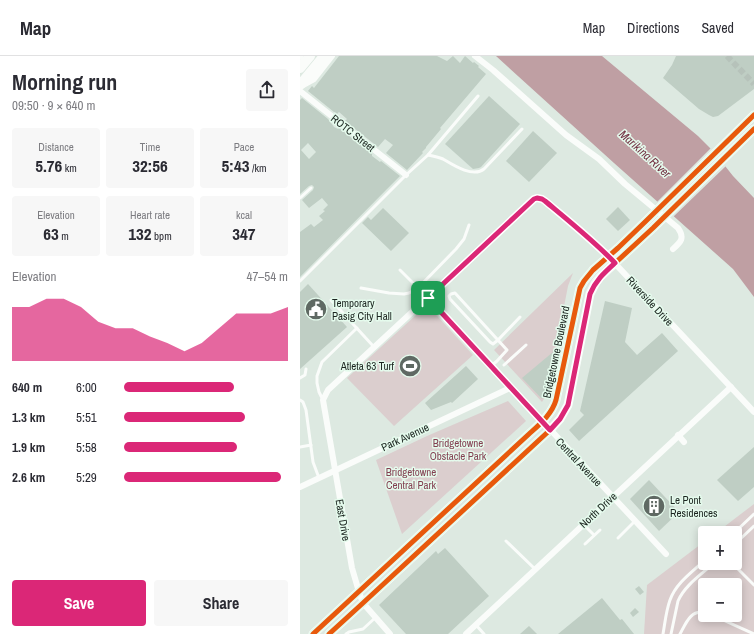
<!DOCTYPE html>
<meta charset="utf-8">
<style>
body{margin:0;font-family:"Archivo Narrow",sans-serif;background:#f7f7f7;color:#2b2b33;height:100vh;display:flex;flex-direction:column;font-size:15px;white-space:nowrap}
*{box-sizing:border-box;margin:0}
p{font-size:13px;color:#7c7c81}
.icon{flex:none;width:22px;height:22px;fill:none;stroke:currentColor;stroke-width:2;stroke-linecap:round;stroke-linejoin:round}
.map{position:relative;flex:1;overflow:hidden}
.sheet{display:flex;flex-direction:column;background:#fff;width:300px}
.sheet>*{flex:none}
.buttons{position:absolute;left:398px;top:470px;display:grid;gap:8px}
.buttons a{display:grid;place-items:center;width:44px;height:44px;border-radius:4px;background:#fff;box-shadow:0 2px 10px #0003;font-size:20px}
.pin{position:absolute;display:grid;place-items:center;width:34px;height:34px;color:#fff;margin:-17px;border-radius:8px;box-shadow:0 2px 6px #0006}
.round{display:grid;place-items:center;flex:none;width:42px;height:42px;border-radius:4px;background:#f7f7f7}
.head{display:flex;align-items:center;justify-content:space-between;height:68px;padding:0 12px}
h1{font-size:22px;font-weight:700;line-height:30px}
.stats{display:grid;grid-template-columns:repeat(3,1fr);gap:6px;height:68px;padding:4px 12px}
.stats div{display:grid;align-content:center;border-radius:4px;background:#f7f7f7;text-align:center}
.stats b{font-size:17px;font-weight:700}
.stats small{font-size:11px;font-weight:400}
.stats p{font-size:11px}
.chart{height:112px;padding:8px 12px}
.chart p{display:flex;justify-content:space-between}
.chart svg{width:100%;height:72px;margin-top:4px;fill:#db2777;opacity:.7}
.button{display:flex;gap:8px;margin-top:auto;padding:8px 12px}
.button a{flex:1;height:46px;border-radius:4px;background:#db2777;color:#fff;font-size:16px;font-weight:700;line-height:46px;text-align:center}
.button a+a{background:#f7f7f7;color:#2b2b33}
ul{padding:0 12px;list-style:none;font-size:13px}
li{display:grid;grid-template-columns:64px 48px 1fr;align-items:center;height:30px}
li i{height:10px;border-radius:5px;background:#db2777}
header{display:flex;align-items:center;gap:24px;box-sizing:border-box;height:56px;padding:0 20px;background:#fff;border-bottom:1px solid #e1e1e2}
header strong{font-size:19px}
nav{display:flex;gap:22px;margin-inline-start:auto;font-size:14px}
main{display:flex;flex:1;min-height:0}
.map>svg:first-child{display:block}
</style>
<header>
<strong>Map</strong>
<nav><a>Map</a><a>Directions</a><a>Saved</a></nav>
</header>
<main>
<section class="sheet">
<div class="head"><div><h1>Morning run</h1><p>09:50 · 9 × 640 m</p></div><a class="round"><svg class="icon" aria-label="share" viewBox="0 0 24 24"><path d="M12 15V3M7 8l5-5 5 5M5 13v7h14v-7"/></svg></a></div>
<div class="stats">
<div><p>Distance</p><b>5.76<small> km</small></b></div>
<div><p>Time</p><b>32:56</b></div>
<div><p>Pace</p><b>5:43<small> /km</small></b></div>
</div>
<div class="stats">
<div><p>Elevation</p><b>63<small> m</small></b></div>
<div><p>Heart rate</p><b>132<small> bpm</small></b></div>
<div><p>kcal</p><b>347</b></div>
</div>
<div class="chart"><p><span>Elevation</span>47–54 m</p>
<svg viewBox="0 0 160 44" preserveAspectRatio="none"><path d="M0 44V11L10 11L20 6L30 6L40 11L50 20L60 24L70 24L80 29L90 33L100 38L110 33L120 24L130 15L140 15L150 15L160 11V44z"/></svg>
</div>
<ul>
<li><b>640 m</b>6:00<i style="width:67%"></i></li>
<li><b>1.3 km</b>5:51<i style="width:74%"></i></li>
<li><b>1.9 km</b>5:58<i style="width:69%"></i></li>
<li><b>2.6 km</b>5:29<i style="width:96%"></i></li>
</ul>
<div class="button"><a>Save</a><a>Share</a></div>
</section>
<div class="map">
<svg width="454" height="578" viewBox="0 0 454 578">
<rect width="100%" height="100%" fill="#dde9e1"/>
<g fill="#dbcece" fill-rule="evenodd">
<polygon points="273,217 268,230 247,338 242,346 194,294"/>
<polygon points="127,249 173,299 94,370 47,322"/>
<polygon points="208,345 226,365 102,478 76,404 127,380"/>
<path d="M454,448V578H344L347,529L405,485V507H435V477H416ZM405,529H435V559H405Z"/>
</g>
<polygon fill="#bf9fa3" points="196,0 302,0 398,80 414,96 433,120 454,142 454,241 433,213 314,107"/>
<polygon fill="#dde9e1" points="412,91 427,109 372,162 356,147"/>
<g fill="#bfcec4" fill-rule="evenodd">
<polygon points="39,0 137,0 147,5 153,0 160,7 165,0 173,7 174,6 179,10 178,11 186,18 140,72 141,73 126,91 126,92 122,96 123,97 107,114 86,97 93,89 85,83 78,91 45,65 47,63 39,56 37,58 35,56 34,56 8,35 12,30 14,32"/>
<polygon points="376,0 454,0 454,33 418,60 413,61 409,59 399,53 363,22 372,9"/>
<polygon points="189,40 220,68 181,111 179,112 173,113 145,88"/>
<path d="M2,42L28,63L34,71L38,73L39,72L72,98V100L80,106L81,105L100,120L87,133L0,221V176L11,168L14,171L23,164L19,160L25,155L23,154L28,149L22,142L9,152L2,144L13,134L14,131L12,129L9,130L0,138V44ZM8,87L16,96L9,103L1,94Z"/>
<polygon points="233,75 257,97 229,126 206,105"/>
<polygon points="318,151 330,164 318,175 306,163"/>
<polygon points="83,152 109,177 91,195 62,167 68,161 71,164"/>
<polygon points="8,228 47,271 0,313 0,236"/>
<polygon points="305,245 332,252 325,286 337,299 362,277 378,295 279,385 269,374 284,359 280,355"/>
<polygon points="253,296 245,337 242,343 222,322"/>
<polygon points="166,310 178,323 152,347 151,346 131,354 125,347"/>
<polygon points="454,391 454,431 438,445 417,424"/>
<polygon points="349,424 379,456 359,475 330,443"/>
<polygon points="145,492 189,540 148,578 106,578 79,549 136,495 138,498"/>
<polygon points="339,530 344,536 340,539 335,533"/>
<polygon points="302,542 320,564 322,563 334,578 258,578"/>
<polygon points="335,552 339,556 333,561 330,557"/>
<polygon points="229,570 237,578 220,578"/>
</g>
<g fill="none" stroke-linecap="round" stroke-linejoin="round">
<polyline stroke="#b6c2ba" stroke-width="6" stroke-dasharray="6 3" stroke-linecap="butt" points="427,0 454,28"/>
<g stroke="#fafcfa" stroke-width="3">
<path d="M128,99C133,100 138,101 143,103C153,109 173,122 184,113L222,73"/>
<polyline points="0,142 11,132"/>
<polyline points="100,214 128,242"/>
<polyline points="0,225 106,119 128,99 178,40"/>
<polyline points="61,232 89,237 104,238 109,237 118,232 156,193 164,183 169,169"/>
<polyline points="31,244 74,291"/>
<polyline points="204,309 226,289"/>
<polyline points="191,310 197,305 207,294 155,237 151,238 149,240 150,243 190,286 193,288 198,284 220,261"/>
<polyline points="0,322 5,319 6,313"/>
<polyline points="0,344 3,346 6,354 13,406 19,422"/>
<polyline points="23,344 19,336 17,327 17,320 22,306 57,272"/>
<polyline points="0,391 11,389"/>
<polyline points="283,468 294,479"/>
<polyline points="434,477 454,458"/>
<polyline points="318,482 335,465"/>
<polyline points="206,485 235,513"/>
<polyline points="285,488 300,474"/>
<polyline points="435,488 454,470"/>
<polyline points="432,507 454,529"/>
<polyline points="412,559 454,578"/>
<polyline points="176,569 184,578"/>
<polyline points="46,578 49,576 63,573 75,562"/>
<path d="M363,578C365,567 366,555 370,544C376,527 392,516 405,504"/>
<path d="M371,578L378,545C385,529 402,518 414,507"/>
<path d="M380,578C386,567 391,553 405,557"/>
</g>
<g stroke="#fafcfa" stroke-width="6">
<path d="M175,0L193,14L266,79L299,103L325,128L378,172C385,182 381,186 373,193"/>
<polyline points="0,1 0,0"/>
<polyline points="3,29 14,23 32,0"/>
<polyline points="0,35 106,119"/>
<polyline points="128,242 366,498"/>
<polyline points="378,379 384,386"/>
<polyline points="0,431 210,332"/>
<polyline points="90,578 63,547 59,536 52,512 23,344 28,334 234,143 240,143 245,145 273,168 308,200 454,356"/>
<polyline points="166,578 431,331"/>
</g>
<g stroke="#fafcfa" stroke-width="9">
<path d="M13,578L229,378C240,368 252,358 256,344L280,232L284,225L293,214L318,192L346,165L454,59"/>
<polyline points="29,578 63,547 250,374 260,363 268,349 290,238 296,226 300,221 353,172 454,73"/>
</g>
<g stroke="#fafcfa" stroke-width="10">
<polyline points="0,12 10,0"/>
<polyline points="0,29 24,0"/>
</g>
<g stroke="#e5fbed" stroke-width="8">
<g id="cycleway">
<path d="M13,578L229,378C240,368 252,358 256,344L280,232L284,225L293,214L318,192L346,165L454,59"/>
<polyline points="29,578 63,547 250,374 260,363 268,349 290,238 296,226 300,221 353,172 454,73"/>
</g>
</g>
<use href="#cycleway" stroke="#e8590c" stroke-width="5"/>
</g>
<g fill="none" stroke-linecap="round" stroke-linejoin="round">
<g stroke="#fff" stroke-width="8">
<path id="route" d="M237,142L242,143L245,145C269,165 294,185 315,207C304,217 296,224 290,238L268,349L260,363L250,374L128,242L234,143Z"/>
</g>
<use href="#route" stroke="#db2777" stroke-width="5"/>
</g>
<defs>
<g id="civic-disc" transform="scale(1.15)"><circle r="9.5" fill="#5f6963" stroke="#e5fbed"/><path d="M-.6-6.5H3V-4.5H.6V-3L4-1V1h2V6H-6V1h2V-1L-.6-3ZM-1.2 2.5V6h2.4V2.5Z" fill="#fff"/></g>
<g id="stadium-disc" transform="scale(1.15)"><circle r="9.5" fill="#5f6963" stroke="#e5fbed"/><path d="M0-5a6.5 5 0 1 0 0 10a6.5 5 0 1 0 0-10ZM-3.5-1.8h7v3.6h-7Z" fill="#fff"/></g>
<g id="building-disc" transform="scale(1.15)"><circle r="9.5" fill="#5f6963" stroke="#e5fbed"/><path d="M-4-6H4V6H1V3H-1V6H-4ZM-2.5-4.3h1.7v1.8h-1.7ZM.8-4.3h1.7v1.8H.8ZM-2.5-1h1.7V.8h-1.7ZM.8-1h1.7V.8H.8Z" fill="#fff"/></g>
</defs>
<g fill-rule="evenodd">
<use href="#civic-disc" x="16" y="253"/>
<use href="#stadium-disc" x="110" y="310"/>
<use href="#building-disc" x="354" y="450"/>
</g>
<g text-anchor="middle" stroke-width="3" stroke-linejoin="round" paint-order="stroke">
<g font-size="11" fill="#1b241f" stroke="#e5fbed">
<text transform="translate(53 77) rotate(38)" y="4">ROTC Street</text>
<text transform="translate(350 245) rotate(47)" y="4">Riverside Drive</text>
<text transform="translate(256 296) rotate(-78)" y="4">Bridgetowne Boulevard</text>
<text transform="translate(105 381) rotate(-25)" y="4">Park Avenue</text>
<text transform="translate(279 406) rotate(47)" y="4">Central Avenue</text>
<text transform="translate(298 454) rotate(-43)" y="4">North Drive</text>
<text transform="translate(43 464) rotate(80)" y="4">East Drive</text>
</g>
<g font-size="11" fill="#1b241f" stroke="#e5fbed" text-anchor="start">
<text x="32" y="251">Temporary<tspan x="32" dy="13">Pasig City Hall</tspan></text>
<text x="94" y="314" text-anchor="end">Atleta 63 Turf</text>
<text x="370" y="448">Le Pont<tspan x="370" dy="13">Residences</tspan></text>
</g>
<g font-size="11" fill="#833f51" stroke="#e5fbed">
<text x="158" y="391">Bridgetowne<tspan x="158" dy="13">Obstacle Park</tspan></text>
<text x="111" y="420">Bridgetowne<tspan x="111" dy="13">Central Park</tspan></text>
</g>
<g font-size="12" font-style="italic" fill="#733143" stroke="#e5fbed">
<text transform="translate(345 98) rotate(42)" y="4">Marikina River</text>
</g>
</g>
</svg>
<div class="buttons">
<a>+</a>
<a>−</a>
</div>
<div class="pin" style="left:128px;top:242px;background:#1e9e55"><svg class="icon" aria-label="arrive" viewBox="0 0 24 24"><path d="M6 21V4h12l-3 4 3 4H6"/></svg></div>
</div>
</main>
